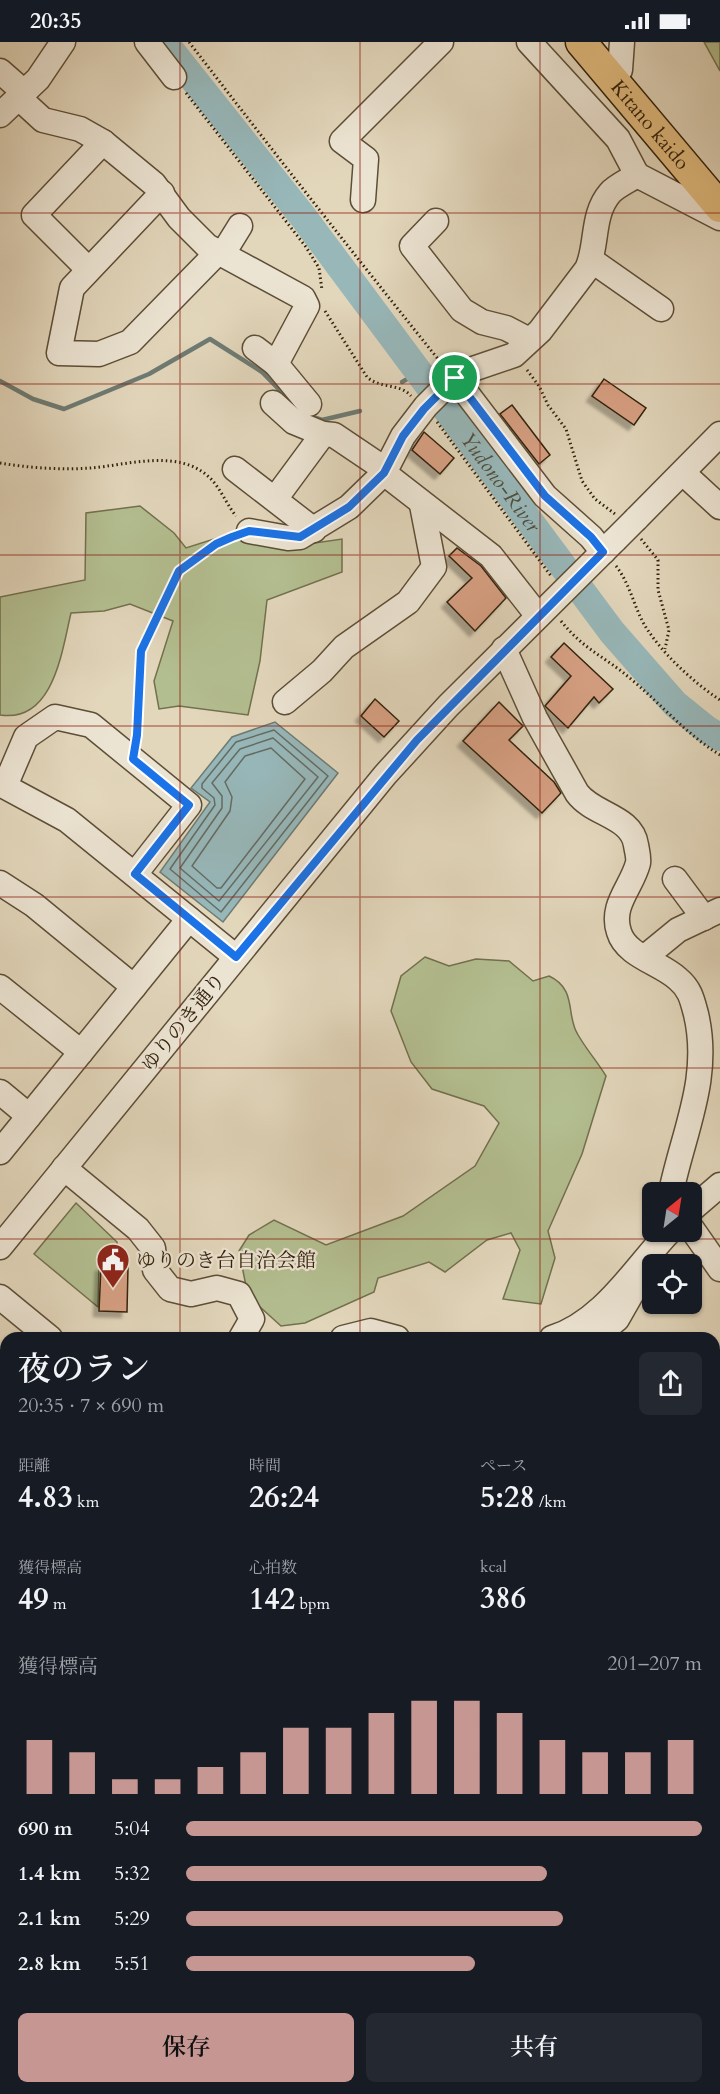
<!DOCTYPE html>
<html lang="ja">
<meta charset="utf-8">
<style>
body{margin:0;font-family:Cardo,"Noto Serif JP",serif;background:#242831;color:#f1f3f6;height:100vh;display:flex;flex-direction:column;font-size:22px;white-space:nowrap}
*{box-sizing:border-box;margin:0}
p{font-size:20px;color:#9ea1a6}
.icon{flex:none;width:33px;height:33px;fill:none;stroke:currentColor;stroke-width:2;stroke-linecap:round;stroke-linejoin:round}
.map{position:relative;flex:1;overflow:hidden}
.panel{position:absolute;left:0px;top:1290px;width:720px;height:762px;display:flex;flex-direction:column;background:#171b24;border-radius:18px 18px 0 0;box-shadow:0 2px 4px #0004}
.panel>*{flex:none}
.needle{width:39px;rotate:30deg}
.controls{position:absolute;left:642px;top:1140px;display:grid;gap:12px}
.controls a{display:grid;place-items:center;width:60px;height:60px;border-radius:9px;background:#171b24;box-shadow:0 2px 4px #0004;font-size:30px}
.pin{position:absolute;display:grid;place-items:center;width:51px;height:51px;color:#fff;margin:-26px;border:3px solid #fff;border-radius:50%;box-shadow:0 2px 6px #0007}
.round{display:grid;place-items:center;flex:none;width:63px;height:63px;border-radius:9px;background:#242831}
.overview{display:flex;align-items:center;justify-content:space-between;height:102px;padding:0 18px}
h1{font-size:33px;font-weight:600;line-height:45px}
.figures{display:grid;grid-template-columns:repeat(3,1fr);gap:9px;height:102px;padding:6px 18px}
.figures div{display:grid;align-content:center}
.figures b{font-size:30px;font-weight:600}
.figures small{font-size:16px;font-weight:400}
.figures p{font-size:16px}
.chart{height:168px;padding:12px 18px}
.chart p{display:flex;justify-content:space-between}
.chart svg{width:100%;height:108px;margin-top:6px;stroke:#c59692;stroke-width:6}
.action{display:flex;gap:12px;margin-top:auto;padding:12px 18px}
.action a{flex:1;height:69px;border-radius:9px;background:#c59692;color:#111;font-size:24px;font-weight:600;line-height:69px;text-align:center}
.action a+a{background:#242831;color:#f1f3f6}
ul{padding:0 18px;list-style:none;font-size:20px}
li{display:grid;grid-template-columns:96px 72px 1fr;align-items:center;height:45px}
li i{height:15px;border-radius:8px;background:#c59692}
.status{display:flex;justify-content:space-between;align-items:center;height:42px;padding:0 30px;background:#171b24;direction:ltr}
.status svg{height:16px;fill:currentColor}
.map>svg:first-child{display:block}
</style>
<div class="status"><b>20:35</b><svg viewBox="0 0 49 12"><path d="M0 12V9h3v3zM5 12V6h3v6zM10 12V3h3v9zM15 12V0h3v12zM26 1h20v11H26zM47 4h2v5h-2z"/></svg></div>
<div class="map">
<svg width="720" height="2052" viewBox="0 0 720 2052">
<defs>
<filter id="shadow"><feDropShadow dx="-5.5" dy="5.5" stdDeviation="1.5" flood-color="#0004"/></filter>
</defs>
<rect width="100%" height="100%" fill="#e2d6bb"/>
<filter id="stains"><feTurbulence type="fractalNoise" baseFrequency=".00333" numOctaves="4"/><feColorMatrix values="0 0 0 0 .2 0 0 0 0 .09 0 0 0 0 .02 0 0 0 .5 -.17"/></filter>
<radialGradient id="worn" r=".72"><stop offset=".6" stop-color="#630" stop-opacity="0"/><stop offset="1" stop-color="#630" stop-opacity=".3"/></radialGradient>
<g fill="#b3be90" stroke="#72704e" stroke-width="1.5">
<polygon points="704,0 720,0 720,29"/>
<path d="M140,464L174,491L186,506L239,489L301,503L342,497V530L267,558L260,619L248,673L179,664L159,667L154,639L173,579L130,562L104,569L71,571C62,608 54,681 0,673V555L85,538L86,471Z"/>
<path d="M425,915L449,924L476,917L509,919L533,939L549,934C577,947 566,972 577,991C585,1006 597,1019 606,1034L582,1112L548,1189L555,1216L541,1262L503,1257L520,1208L511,1191L487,1198L445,1230L429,1220L378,1236L374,1250L305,1281L281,1284L248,1254L239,1209L249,1193L274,1178L326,1203L403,1174L475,1124L499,1081L484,1064L432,1047L411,1020L391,969L401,934Z"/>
<polygon points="76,1161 117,1200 117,1218 114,1218 114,1223 99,1223 98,1265 34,1212"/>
<polygon points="715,1325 720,1329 720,1425 714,1431"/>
<polygon points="6,2011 6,2046 194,2046 187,2052 0,2052 0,2014"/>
<polygon points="720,2013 720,2052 269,2052 268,2046 665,2046 667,2049 672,2046 714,2046 714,2017"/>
</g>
<polygon fill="#97b7b9" stroke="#6e7b73" stroke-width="1.5" points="275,680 338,731 223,880 160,830 210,760 191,746 232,695"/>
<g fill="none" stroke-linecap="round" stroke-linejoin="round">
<g stroke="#646c62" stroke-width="1.5">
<polygon points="274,688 328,734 221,870 170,827 215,763 214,756 202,746 202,742 236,700"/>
<polygon points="273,696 318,735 219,859 180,826 222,766 222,754 212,741 240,707"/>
<polygon points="271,706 305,737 221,846 217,846 192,824 230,769 232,755 225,740 245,714"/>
</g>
<g stroke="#6e7b73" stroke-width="4.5">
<polyline points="0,339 33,357 64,367 149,332 210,297 262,330 298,367"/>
<polyline points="402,340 418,331"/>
<polyline points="310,374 322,378 360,369"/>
</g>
<path stroke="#97b7b9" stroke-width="28" id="s1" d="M164,0L304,176L612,590L675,662L706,687L720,695"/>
</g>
<g fill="#d7a083" stroke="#31210b" stroke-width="1.5" filter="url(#shadow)">
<polygon points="604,337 646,366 634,383 592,354"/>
<polygon points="512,363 550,413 539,422 500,372"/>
<polygon points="424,390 454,416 440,432 412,408"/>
<polygon points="457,506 481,524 506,556 475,589 447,560 472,536 449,514"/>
<polygon points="564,601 613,647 599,661 594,655 568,686 545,664 571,634 551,615"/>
<polygon points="375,657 399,679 384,695 361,674"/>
<polygon points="499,660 523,684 509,698 554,740 561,751 542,771 463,699"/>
<polygon points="101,1224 128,1225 127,1270 99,1269"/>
</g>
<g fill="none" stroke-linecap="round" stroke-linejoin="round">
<g stroke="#5d4e37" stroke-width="27">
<g id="minor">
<polyline points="147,0 174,35"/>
<polyline points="529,0 618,97 637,133"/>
<polyline points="0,29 25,51"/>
<polyline points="612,36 620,28 622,0"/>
<polyline points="19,56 43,78 80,87 103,100"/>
<polyline points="0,73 38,37 63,0"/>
<polyline points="162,151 72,246 59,311 99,312 130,300 218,210"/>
<polyline points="363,158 366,117 342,99 441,0"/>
<polyline points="436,179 412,204 462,268 482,280 506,286 529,298"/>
<polyline points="222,213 240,184"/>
<polyline points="591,218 661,267"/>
<polyline points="88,227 34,173 103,100 154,142 179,176 207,204 303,256 307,264 276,322"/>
<polyline points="255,306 276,322 309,362"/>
<polyline points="455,336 545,454 591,495 603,510"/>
<polyline points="273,361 294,380 323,392 334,393 386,428"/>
<polyline points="235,427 314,488"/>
<polyline points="384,431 491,514 538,574"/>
<polyline points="683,431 720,465"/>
<polyline points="275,457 323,392"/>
<polyline points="636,477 720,392"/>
<path d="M249,489L288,496L300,495L349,465L384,431L403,394L426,364L452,338L464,330L514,313L540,289L587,227C598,204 591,173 610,151C616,144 628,139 637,133L720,176"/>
<path d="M504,607L535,676L577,751C593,773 632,774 636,803C637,809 639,816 638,821C632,845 610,863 619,890C626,914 661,921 678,937C690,947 692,957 696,972C711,1036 684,1088 671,1150"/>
<polyline points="285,660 322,629 344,605 408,560 434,525 422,463"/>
<polyline points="0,742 67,778 236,915"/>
<polyline points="5,744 26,695 55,675 91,683 189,763 135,832"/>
<polyline points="675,837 704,876"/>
<polyline points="0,841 34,863 134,945"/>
<polyline points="645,915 678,888 720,868"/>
<polyline points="0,945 81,1010"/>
<polyline points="0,1050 29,1074"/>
<polyline points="0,1110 189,877"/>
<polyline points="64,1126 138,1187 153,1206 155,1228 170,1247 191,1252 217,1246 239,1252 252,1277 241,1296"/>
<polyline points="692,1167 720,1143"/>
<polyline points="692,1187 720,1227"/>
<polyline points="0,1205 385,733 448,664 615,498"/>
<polyline points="0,1255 50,1296"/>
<polyline points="343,1296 371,1289 397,1296"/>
<path d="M552,1296C603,1280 634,1227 669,1190"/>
<polyline points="594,1296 617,1277 637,1242"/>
<polyline points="0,1450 6,1454"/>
<polyline points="0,1574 6,1567"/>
<polyline points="0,1703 6,1697"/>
<polyline points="714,1747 720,1750"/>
<polyline points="714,1811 720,1802"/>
<polyline points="0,1826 6,1819"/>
<polyline points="0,1943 6,1938"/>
</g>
</g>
<g stroke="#31210b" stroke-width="33">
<g id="major">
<path id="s2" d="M581,0L720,165"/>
</g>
</g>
<g stroke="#31210b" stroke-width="3" stroke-dasharray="1.5 3" stroke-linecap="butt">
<path d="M189,0C272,108 356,215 442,322"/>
<polyline points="186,51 306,205 319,226 322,248"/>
<path d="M325,269L367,335C380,347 400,341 411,354"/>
<polyline points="527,328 539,344 548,363 566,387 582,439 595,457 615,472"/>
<polyline points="437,380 551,534"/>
<path d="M0,421C29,426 62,428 91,426C128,423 179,406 210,436C221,447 227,463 236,474"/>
<polyline points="641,497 658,518 658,548 669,588 665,607"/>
<path d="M616,524C631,543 634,567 647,587C665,614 693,640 720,658"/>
<path d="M561,579C585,609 606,615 632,638C662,663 686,692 720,713"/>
<polyline points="137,695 141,609 165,556 179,529 216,502 231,496"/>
<polyline points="714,1634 720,1629"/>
<polyline points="714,1688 720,1696"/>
<polyline points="595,2046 595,2052"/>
<polyline points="0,2050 8,2046 31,2052"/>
<polyline points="57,2052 61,2046"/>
</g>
<use href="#minor" stroke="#ece4d3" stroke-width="24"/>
<use href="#major" stroke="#e1bb7e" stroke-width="30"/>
<g stroke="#5d4e37" stroke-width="27" stroke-linecap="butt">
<polyline id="minor-bridge" points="615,498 636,477"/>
</g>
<use href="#minor-bridge" stroke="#ece4d3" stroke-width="24"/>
</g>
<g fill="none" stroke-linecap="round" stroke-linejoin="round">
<g stroke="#fff" stroke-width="12">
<polygon id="route" points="455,336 545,454 591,495 603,510 417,698 236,915 135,832 189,763 133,717 137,693 141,609 179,529 216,502 232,495 249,489 300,495 349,465 384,431 403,394 424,367"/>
</g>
<use href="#route" stroke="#1a73e8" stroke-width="8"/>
</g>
<path fill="none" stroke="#8f2418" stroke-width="1.5" stroke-opacity="0.55" d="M180,0V1296M360,0V1296M540,0V1296M0,171H720M0,342H720M0,513H720M0,684H720M0,855H720M0,1026H720M0,1197H720M0,1368H6M714,1368H720M0,1539H6M714,1539H720M0,1710H6M714,1710H720M0,1881H6M714,1881H720M180,2046V2052M360,2046V2052M540,2046V2052"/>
<defs>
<g id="civic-pin" transform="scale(1.725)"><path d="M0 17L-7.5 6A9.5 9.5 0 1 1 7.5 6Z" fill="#8f2418" stroke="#ece4d3"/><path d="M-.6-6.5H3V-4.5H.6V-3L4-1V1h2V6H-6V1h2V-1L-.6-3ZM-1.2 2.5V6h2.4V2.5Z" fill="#fff"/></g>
</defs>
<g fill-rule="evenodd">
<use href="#civic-pin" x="113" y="1218"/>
</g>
<g text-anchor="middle" stroke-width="4.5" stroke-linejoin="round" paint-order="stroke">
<g font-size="20" fill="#31210b" stroke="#ece4d3">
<text dy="7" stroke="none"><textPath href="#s2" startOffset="108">Kitano kaido</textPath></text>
<text transform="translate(183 980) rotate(-51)" y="7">ゆりのき通り</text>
</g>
<g font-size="20" fill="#31210b" stroke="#ece4d3" text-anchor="start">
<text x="136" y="1225">ゆりのき台自治会館</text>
</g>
<g font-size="21" font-style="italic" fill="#504e3f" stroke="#ece4d3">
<text dy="7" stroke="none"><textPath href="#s1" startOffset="554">Yudono-River</textPath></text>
</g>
</g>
<rect width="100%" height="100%" filter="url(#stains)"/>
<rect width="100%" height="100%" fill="url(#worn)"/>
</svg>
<div class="controls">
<a><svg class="needle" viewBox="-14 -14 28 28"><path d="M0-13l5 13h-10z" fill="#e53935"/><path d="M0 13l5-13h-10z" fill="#9ea1a6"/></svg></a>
<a><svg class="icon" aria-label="locate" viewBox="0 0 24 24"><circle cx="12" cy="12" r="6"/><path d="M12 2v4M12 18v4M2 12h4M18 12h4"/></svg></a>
</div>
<div class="pin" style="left:455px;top:336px;background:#1e9e55"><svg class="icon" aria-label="arrive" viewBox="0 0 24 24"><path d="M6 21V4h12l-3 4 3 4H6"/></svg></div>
<section class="panel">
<div class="overview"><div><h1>夜のラン</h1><p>20:35 · 7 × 690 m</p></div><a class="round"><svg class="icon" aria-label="share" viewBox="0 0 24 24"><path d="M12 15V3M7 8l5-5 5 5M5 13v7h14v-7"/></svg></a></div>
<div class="figures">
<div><p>距離</p><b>4.83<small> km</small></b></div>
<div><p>時間</p><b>26:24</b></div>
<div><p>ペース</p><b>5:28<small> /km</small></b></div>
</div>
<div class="figures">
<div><p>獲得標高</p><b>49<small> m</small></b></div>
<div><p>心拍数</p><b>142<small> bpm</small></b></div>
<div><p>kcal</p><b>386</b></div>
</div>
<div class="chart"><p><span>獲得標高</span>201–207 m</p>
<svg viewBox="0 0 160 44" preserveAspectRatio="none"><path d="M5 44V22M15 44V27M25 44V38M35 44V38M45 44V33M55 44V27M65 44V17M75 44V17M85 44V11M95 44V6M105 44V6M115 44V11M125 44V22M135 44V27M145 44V27M155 44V22"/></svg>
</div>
<ul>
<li><b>690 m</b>5:04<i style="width:100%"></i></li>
<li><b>1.4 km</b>5:32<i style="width:70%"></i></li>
<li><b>2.1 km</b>5:29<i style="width:73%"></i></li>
<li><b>2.8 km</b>5:51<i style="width:56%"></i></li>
</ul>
<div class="action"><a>保存</a><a>共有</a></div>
</section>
</div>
